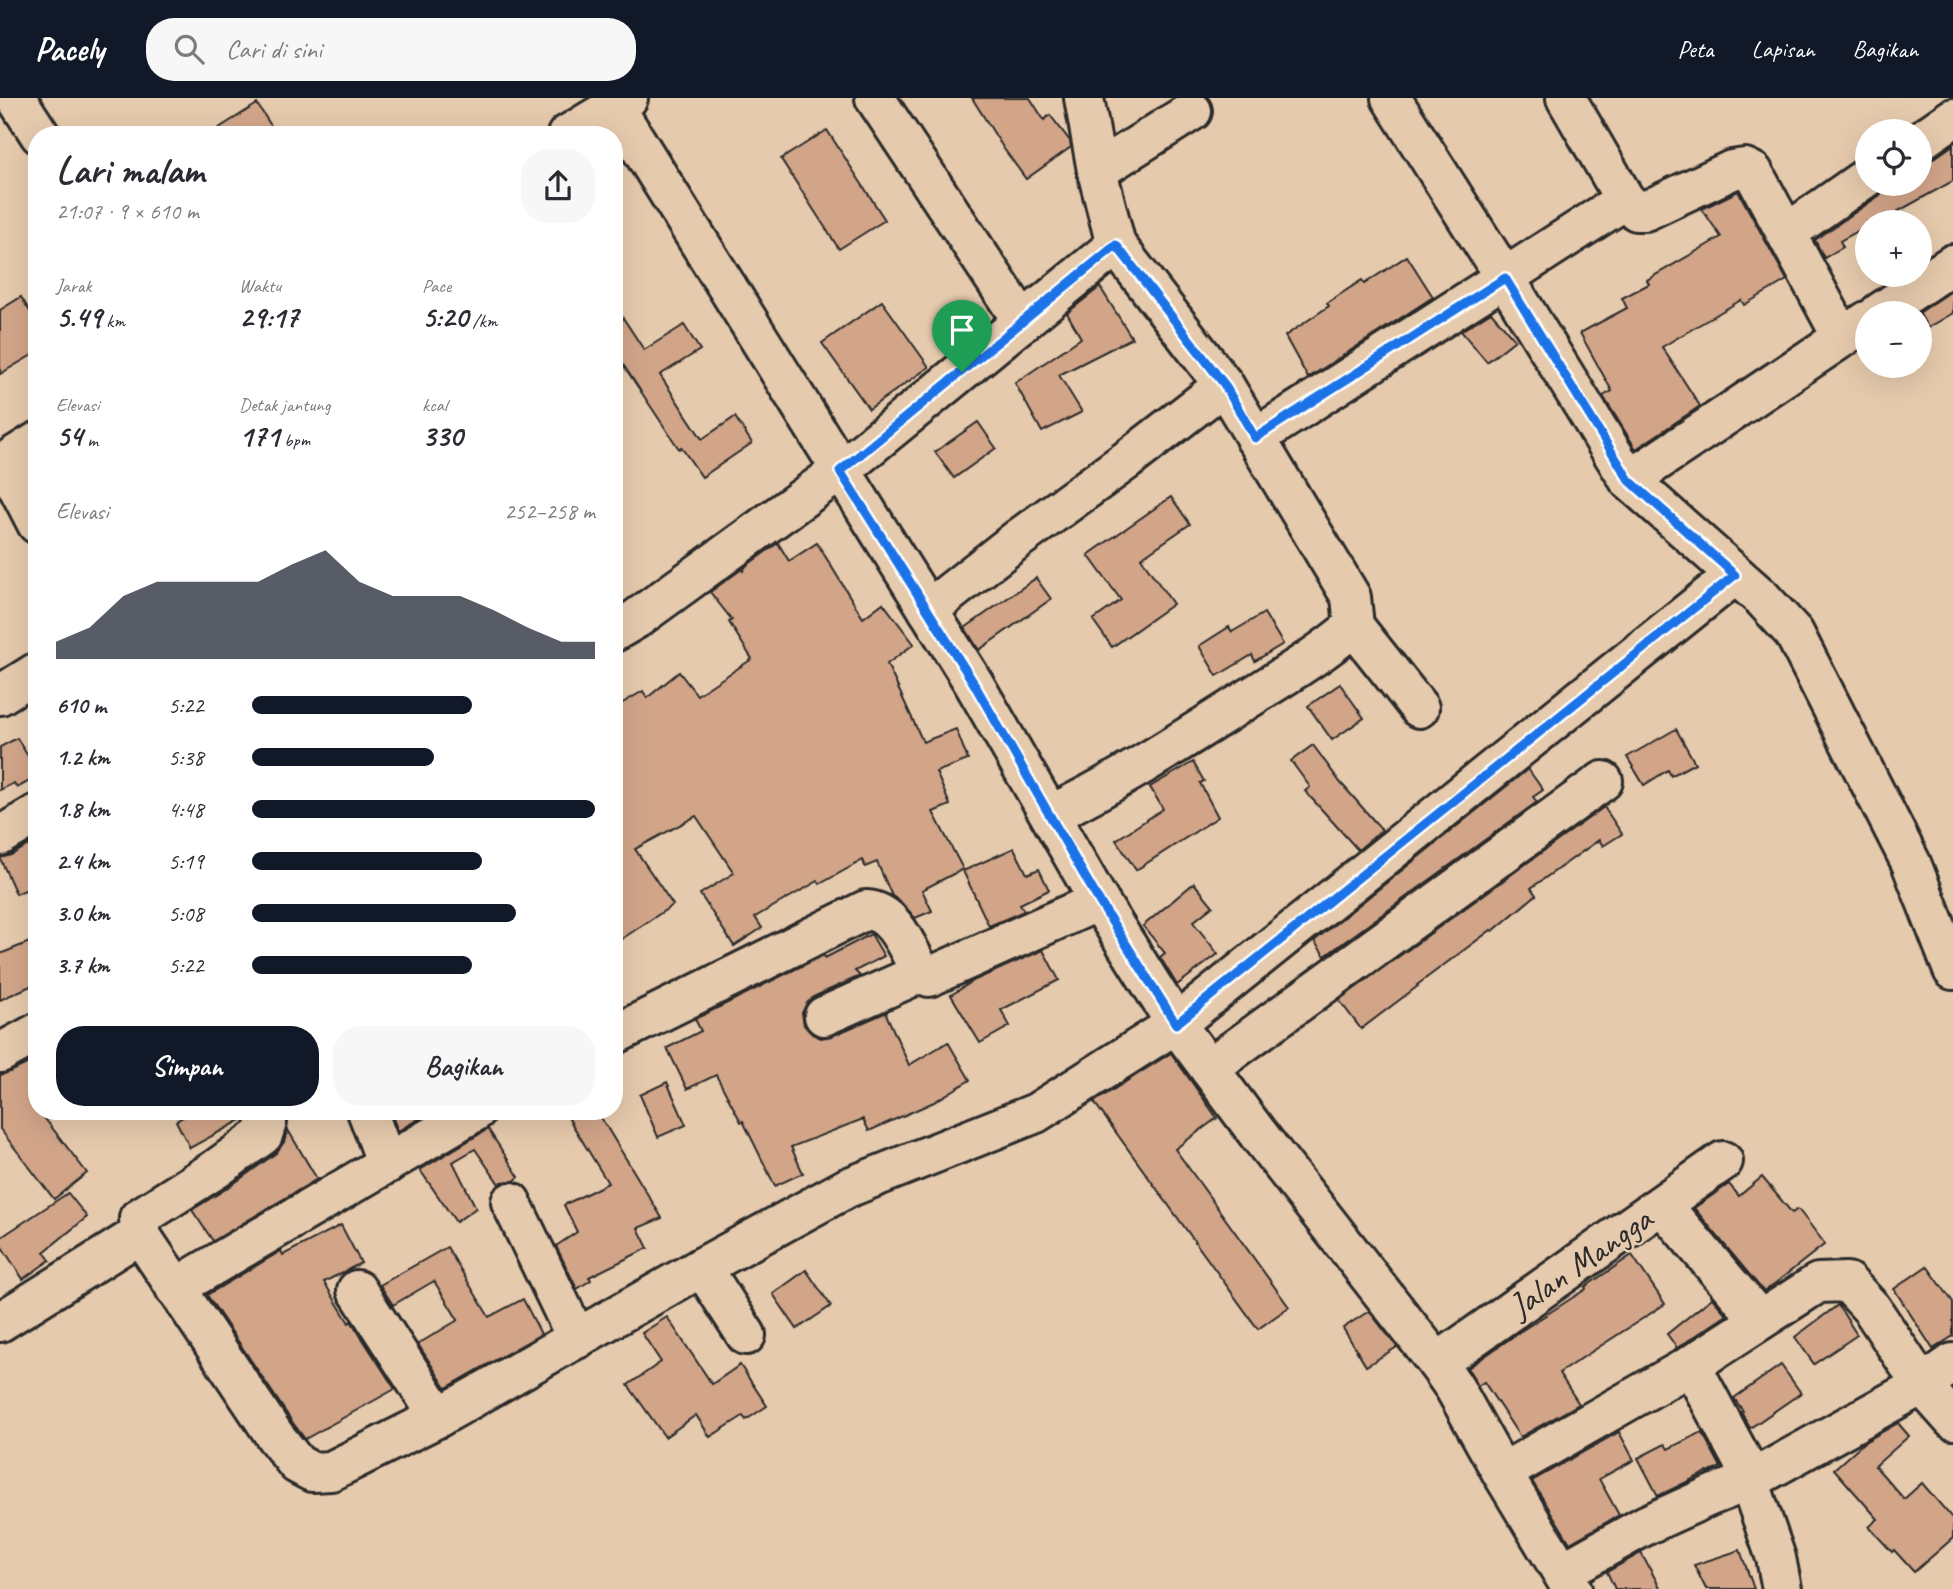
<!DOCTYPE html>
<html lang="id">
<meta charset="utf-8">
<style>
body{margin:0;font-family:Caveat,sans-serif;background:#f7f7f7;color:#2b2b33;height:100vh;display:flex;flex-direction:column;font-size:26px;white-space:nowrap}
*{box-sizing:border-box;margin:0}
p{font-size:23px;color:#7c7c81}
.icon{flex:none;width:38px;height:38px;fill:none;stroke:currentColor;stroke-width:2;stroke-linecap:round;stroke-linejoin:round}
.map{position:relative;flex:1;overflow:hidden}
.side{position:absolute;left:28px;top:28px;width:595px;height:994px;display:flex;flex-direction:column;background:#fff;border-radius:28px;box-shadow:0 7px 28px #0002}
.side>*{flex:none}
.fabs{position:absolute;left:1855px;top:21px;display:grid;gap:14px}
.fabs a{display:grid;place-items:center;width:77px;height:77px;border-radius:50%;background:#fff;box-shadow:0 7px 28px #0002;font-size:35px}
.pin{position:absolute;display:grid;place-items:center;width:60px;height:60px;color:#fff;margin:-72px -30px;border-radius:50% 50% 50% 0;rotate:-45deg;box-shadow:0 0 7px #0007}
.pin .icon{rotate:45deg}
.round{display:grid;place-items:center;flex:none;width:74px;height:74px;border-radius:28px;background:#f7f7f7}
.summary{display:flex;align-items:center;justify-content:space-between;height:119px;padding:0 28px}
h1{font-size:38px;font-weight:700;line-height:52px}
.stats{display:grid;grid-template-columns:repeat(3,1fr);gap:10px;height:119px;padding:7px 28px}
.stats div{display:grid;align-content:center}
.stats b{font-size:30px;font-weight:700}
.stats small{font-size:19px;font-weight:400}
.stats p{font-size:19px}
.chart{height:196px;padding:14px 28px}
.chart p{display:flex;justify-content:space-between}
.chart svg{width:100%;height:126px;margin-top:7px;fill:#111827;opacity:.7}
.action{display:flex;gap:14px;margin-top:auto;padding:14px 28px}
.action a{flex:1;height:80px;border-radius:28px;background:#111827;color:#fff;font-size:28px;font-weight:700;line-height:80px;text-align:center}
.action a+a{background:#f7f7f7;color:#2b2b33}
ul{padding:0 28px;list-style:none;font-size:23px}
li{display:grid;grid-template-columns:112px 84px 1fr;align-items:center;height:52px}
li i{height:18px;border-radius:9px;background:#111827}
header{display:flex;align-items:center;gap:42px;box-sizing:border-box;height:98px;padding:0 35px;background:#111827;color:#fff}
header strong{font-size:33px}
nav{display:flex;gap:38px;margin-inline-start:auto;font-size:24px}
.search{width:490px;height:63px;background:#f7f7f7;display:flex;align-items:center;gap:18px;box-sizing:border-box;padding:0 24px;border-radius:28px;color:#7c7c81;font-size:26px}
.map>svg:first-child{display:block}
</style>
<header>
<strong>Pacely</strong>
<div class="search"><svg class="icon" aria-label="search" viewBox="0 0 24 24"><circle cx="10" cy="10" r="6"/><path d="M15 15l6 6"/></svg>Cari di sini</div>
<nav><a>Peta</a><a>Lapisan</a><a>Bagikan</a></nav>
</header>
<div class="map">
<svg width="1953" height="1491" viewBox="0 0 1953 1491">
<rect width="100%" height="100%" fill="#e6caad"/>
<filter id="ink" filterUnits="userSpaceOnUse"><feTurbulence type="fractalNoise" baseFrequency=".0143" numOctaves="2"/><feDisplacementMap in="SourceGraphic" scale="14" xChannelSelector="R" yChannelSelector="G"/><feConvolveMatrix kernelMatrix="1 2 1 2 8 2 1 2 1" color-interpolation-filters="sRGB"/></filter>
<g filter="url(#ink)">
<g fill="#d2a589" stroke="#2b2b2b" stroke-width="2">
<polygon points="972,0 1030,0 1044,22 1050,17 1070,43 1071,49 1026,81 1004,51"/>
<polygon points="257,6 277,37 208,37"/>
<polygon points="827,32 885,122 839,151 781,61"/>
<polygon points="1953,47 1953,83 1886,120 1885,117 1873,124 1867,124 1867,128 1840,143 1843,149 1824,160 1815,142 1880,97 1887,86 1920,86 1920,65 1933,61"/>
<polygon points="1738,93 1787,182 1744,207 1741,202 1662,249 1700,308 1636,351 1603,298 1612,293 1580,235 1627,210 1622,200 1649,186 1647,182 1721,139 1702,111"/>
<polygon points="1407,158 1433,199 1308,280 1285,238 1329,208 1327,205 1362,182 1364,186"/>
<polygon points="1100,189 1132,240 1059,277 1082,314 1042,334 1015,285 1081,240 1067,215"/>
<polygon points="1953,192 1953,215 1928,230 1919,215"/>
<polygon points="21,199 29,212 37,206 37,254 0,276 0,212"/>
<polygon points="882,203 929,269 869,311 822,245"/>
<polygon points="614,206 644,252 684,227 700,252 660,277 702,341 735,319 752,345 702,379 681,349 679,351 614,253"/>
<polygon points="1491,214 1515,242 1487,264 1461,233"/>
<polygon points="978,324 996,350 954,380 935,354"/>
<polygon points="1171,399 1190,426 1141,460 1173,506 1112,549 1093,522 1121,502 1088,457"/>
<polygon points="778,445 789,463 817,445 863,520 883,505 914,546 887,566 923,644 956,631 968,662 936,674 950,707 933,714 963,771 922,792 932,813 915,820 900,803 892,798 877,764 865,769 863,762 820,786 818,783 755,819 762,830 734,848 700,796 734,775 696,718 635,751 673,807 614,846 614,610 643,593 647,600 679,574 697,597 752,561 729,524 732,522 710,494 742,471 743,473 746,468"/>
<polygon points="1036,480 1051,501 979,552 965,530"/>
<polygon points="1264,515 1283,546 1255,563 1252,557 1217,578 1199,548 1229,529 1232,534"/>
<polygon points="1340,586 1364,620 1332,642 1308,608"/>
<polygon points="1676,631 1695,665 1671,678 1668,672 1644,687 1627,659"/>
<polygon points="17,640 37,673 37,679 17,690 14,685 0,692 0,649"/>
<polygon points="1313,647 1340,684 1382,732 1358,752 1305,693 1310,689 1291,663"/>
<polygon points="1193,664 1204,683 1200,685 1218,719 1136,772 1116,742 1163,711 1150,689"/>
<polygon points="1528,671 1543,692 1533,699 1537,704 1325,858 1314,843"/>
<polygon points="1604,709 1622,736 1603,748 1599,742 1531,790 1536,797 1493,833 1491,832 1433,875 1417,887 1418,888 1361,931 1339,902"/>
<polygon points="29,747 37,764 37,787 16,796 0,760 11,757"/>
<polygon points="1014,750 1027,776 1039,771 1049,792 1020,806 1024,813 989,828 963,773"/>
<polygon points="1194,785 1213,808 1193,824 1218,856 1177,887 1160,859 1165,855 1143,828"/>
<polygon points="871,836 884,858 855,873 860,878 815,898 807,905 802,915 804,927 812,936 821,940 832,938 887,914 886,916 909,967 948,944 970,982 934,1004 869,1033 863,1021 791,1049 803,1075 775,1088 743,1023 741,1024 716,977 687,991 667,950 701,933 695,921 824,857 825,860"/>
<polygon points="37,841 37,885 0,902 0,856"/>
<polygon points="1043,852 1059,882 1001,912 1010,928 980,945 951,897 975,882"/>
<polygon points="1171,955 1217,1020 1175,1051 1289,1209 1258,1231 1094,1004"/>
<polygon points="37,961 37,1013 39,1013 87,1075 54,1101 0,1031 0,977 10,974"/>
<polygon points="667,984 686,1027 658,1039 640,997"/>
<polygon points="194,1013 242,1013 243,1021 190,1050 176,1023"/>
<polygon points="390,1013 432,1013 398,1033"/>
<polygon points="582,1013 597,1013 662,1120 638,1130 648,1150 589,1179 591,1182 577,1191 556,1148 577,1134 564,1107 608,1085 569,1021"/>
<polygon points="488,1031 519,1079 514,1083 502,1084 499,1086 475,1051 453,1064 476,1110 456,1124 420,1072"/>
<polygon points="288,1032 317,1081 213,1143 192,1112 229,1089 276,1055 284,1044"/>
<polygon points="1762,1079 1792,1115 1798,1111 1825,1146 1764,1194 1694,1110 1729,1086 1739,1098"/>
<polygon points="68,1095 87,1119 44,1154 50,1162 23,1181 0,1146 0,1140"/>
<polygon points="341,1127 361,1165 324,1184 349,1225 351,1223 395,1291 305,1341 293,1325 207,1197 281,1153 283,1157"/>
<polygon points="447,1149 489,1219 523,1201 541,1236 446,1290 418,1246 458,1222 434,1183 393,1207 380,1187"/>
<polygon points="1632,1157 1665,1206 1559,1275 1579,1306 1520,1339 1484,1284 1478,1288 1468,1270 1521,1233 1586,1191 1585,1189"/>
<polygon points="1927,1168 1953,1204 1953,1238 1933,1251 1894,1191"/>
<polygon points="806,1172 831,1208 797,1231 773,1196"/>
<polygon points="1712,1200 1727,1217 1677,1250 1667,1236"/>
<polygon points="1838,1207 1857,1237 1814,1266 1795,1239"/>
<polygon points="1369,1213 1397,1249 1366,1268 1343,1230"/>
<polygon points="667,1219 712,1286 740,1267 767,1308 746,1322 743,1318 710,1339 696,1317 665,1339 628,1287 661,1264 642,1235"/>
<polygon points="1781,1267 1801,1295 1750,1330 1741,1314 1743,1313 1734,1300"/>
<polygon points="1898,1325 1909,1338 1875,1368 1904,1401 1922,1385 1953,1421 1953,1440 1914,1474 1894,1452 1892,1454 1869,1429 1878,1421 1834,1371 1863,1345"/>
<polygon points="1619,1334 1634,1362 1599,1381 1619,1417 1570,1445 1532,1383"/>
<polygon points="1702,1334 1721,1369 1708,1375 1707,1374 1658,1398 1638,1360 1665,1346 1668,1351"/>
<polygon points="1740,1452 1754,1491 1706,1491 1694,1467"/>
<polygon points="1641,1455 1661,1491 1615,1491 1607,1474"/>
</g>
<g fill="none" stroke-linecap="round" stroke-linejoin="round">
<g stroke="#2b2b2b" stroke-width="44">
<g id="minor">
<polyline points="16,0 40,37"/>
<polyline points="875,0 1023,224"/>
<polyline points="1084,0 1097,73 1116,147 1224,287 1351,499 1354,528 1419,610"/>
<polyline points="1391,0 1505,180 1629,382 1867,223"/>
<polyline points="1566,0 1625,102 1637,113 1645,113 1732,72 1745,70 1753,74 1842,239"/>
<polyline points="615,9 973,584 1099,803 1176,926 1258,1036 1437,1265 1454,1289 1502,1375 1572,1491"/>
<polyline points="567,37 628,0"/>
<polyline points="1920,43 1953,20"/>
<polyline points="1097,73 1192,13"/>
<polyline points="1787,135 1867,79"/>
<polyline points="1879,215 1953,166"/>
<polyline points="1255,340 1625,102"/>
<polyline points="5,364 37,426"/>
<polyline points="0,367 37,344"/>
<polyline points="1629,382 1762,500 1794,535 1911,765 1953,872"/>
<polyline points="928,512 1018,441 1127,362 1224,287"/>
<polyline points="614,534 636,521 840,373 1116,147"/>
<polyline points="0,597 37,574"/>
<path d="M1050,717C1114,686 1175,647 1235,609C1276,583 1318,559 1354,528"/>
<polyline points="0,738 37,716"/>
<polyline points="824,918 921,875"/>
<path d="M614,937L866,812C895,813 908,852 921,875L929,879L1099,803"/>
<polyline points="0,955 37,935"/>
<polyline points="1209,970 1603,683"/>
<polyline points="263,1013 267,1024 263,1037 216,1071 139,1120 140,1136 275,1338 297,1366 312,1374 331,1373 439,1319 702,1169 847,1090 1036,1015 1176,926 1735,477"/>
<polyline points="367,1013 387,1066"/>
<polyline points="511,1104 577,1241"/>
<polyline points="1662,1107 1760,1222"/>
<polyline points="702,1169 746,1237"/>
<polyline points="175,1190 476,1013"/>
<polyline points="357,1192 439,1319"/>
<polyline points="0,1224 140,1136"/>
<polyline points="1437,1265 1723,1063"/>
<polyline points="1691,1267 1742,1362 1776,1460 1782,1491"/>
<polyline points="1502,1375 1691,1267 1818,1185 1847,1184 1872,1211 1922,1287 1953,1265"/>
<polyline points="1562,1474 1646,1427 1710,1398 1749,1383 1922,1287 1953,1322"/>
</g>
</g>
<use href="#minor" stroke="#e6caad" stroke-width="38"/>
</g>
</g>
<g fill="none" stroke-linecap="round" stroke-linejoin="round" filter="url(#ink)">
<g stroke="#fff" stroke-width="14">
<polygon id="route" points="1116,147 1224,286 1255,340 1505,180 1629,382 1735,477 1176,926 1099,803 973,584 840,373"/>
</g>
<use href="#route" stroke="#1a73e8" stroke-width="9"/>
</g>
<g text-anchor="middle" stroke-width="5" stroke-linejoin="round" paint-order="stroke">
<g font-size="35" fill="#2b2b2b" stroke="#e6caad">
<text transform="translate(1580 1164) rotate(-35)" y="12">Jalan Mangga</text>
</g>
</g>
</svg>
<div class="fabs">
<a><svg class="icon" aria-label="locate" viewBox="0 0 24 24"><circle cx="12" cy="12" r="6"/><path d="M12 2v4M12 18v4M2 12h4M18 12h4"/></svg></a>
<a>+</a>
<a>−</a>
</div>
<div class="pin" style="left:962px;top:274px;background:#1e9e55"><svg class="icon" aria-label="arrive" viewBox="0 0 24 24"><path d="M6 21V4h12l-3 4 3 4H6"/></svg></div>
<section class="side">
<div class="summary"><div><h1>Lari malam</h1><p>21:07 · 9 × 610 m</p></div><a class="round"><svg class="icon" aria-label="share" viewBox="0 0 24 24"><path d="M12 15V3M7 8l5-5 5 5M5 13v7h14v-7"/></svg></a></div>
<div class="stats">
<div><p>Jarak</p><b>5.49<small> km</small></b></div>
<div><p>Waktu</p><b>29:17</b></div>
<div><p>Pace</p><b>5:20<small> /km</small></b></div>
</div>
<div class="stats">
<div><p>Elevasi</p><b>54<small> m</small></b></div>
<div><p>Detak jantung</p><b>171<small> bpm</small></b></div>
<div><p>kcal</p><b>330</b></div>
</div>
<div class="chart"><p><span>Elevasi</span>252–258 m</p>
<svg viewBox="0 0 160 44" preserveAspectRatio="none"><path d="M0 44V38L10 33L20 22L30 17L40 17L50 17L60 17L70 11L80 6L90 17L100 22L110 22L120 22L130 27L140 33L150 38L160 38V44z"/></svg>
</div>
<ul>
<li><b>610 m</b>5:22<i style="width:64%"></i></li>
<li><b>1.2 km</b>5:38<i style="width:53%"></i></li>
<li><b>1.8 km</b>4:48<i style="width:100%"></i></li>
<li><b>2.4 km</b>5:19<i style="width:67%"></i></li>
<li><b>3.0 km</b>5:08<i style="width:77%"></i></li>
<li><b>3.7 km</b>5:22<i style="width:64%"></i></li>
</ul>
<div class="action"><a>Simpan</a><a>Bagikan</a></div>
</section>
</div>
